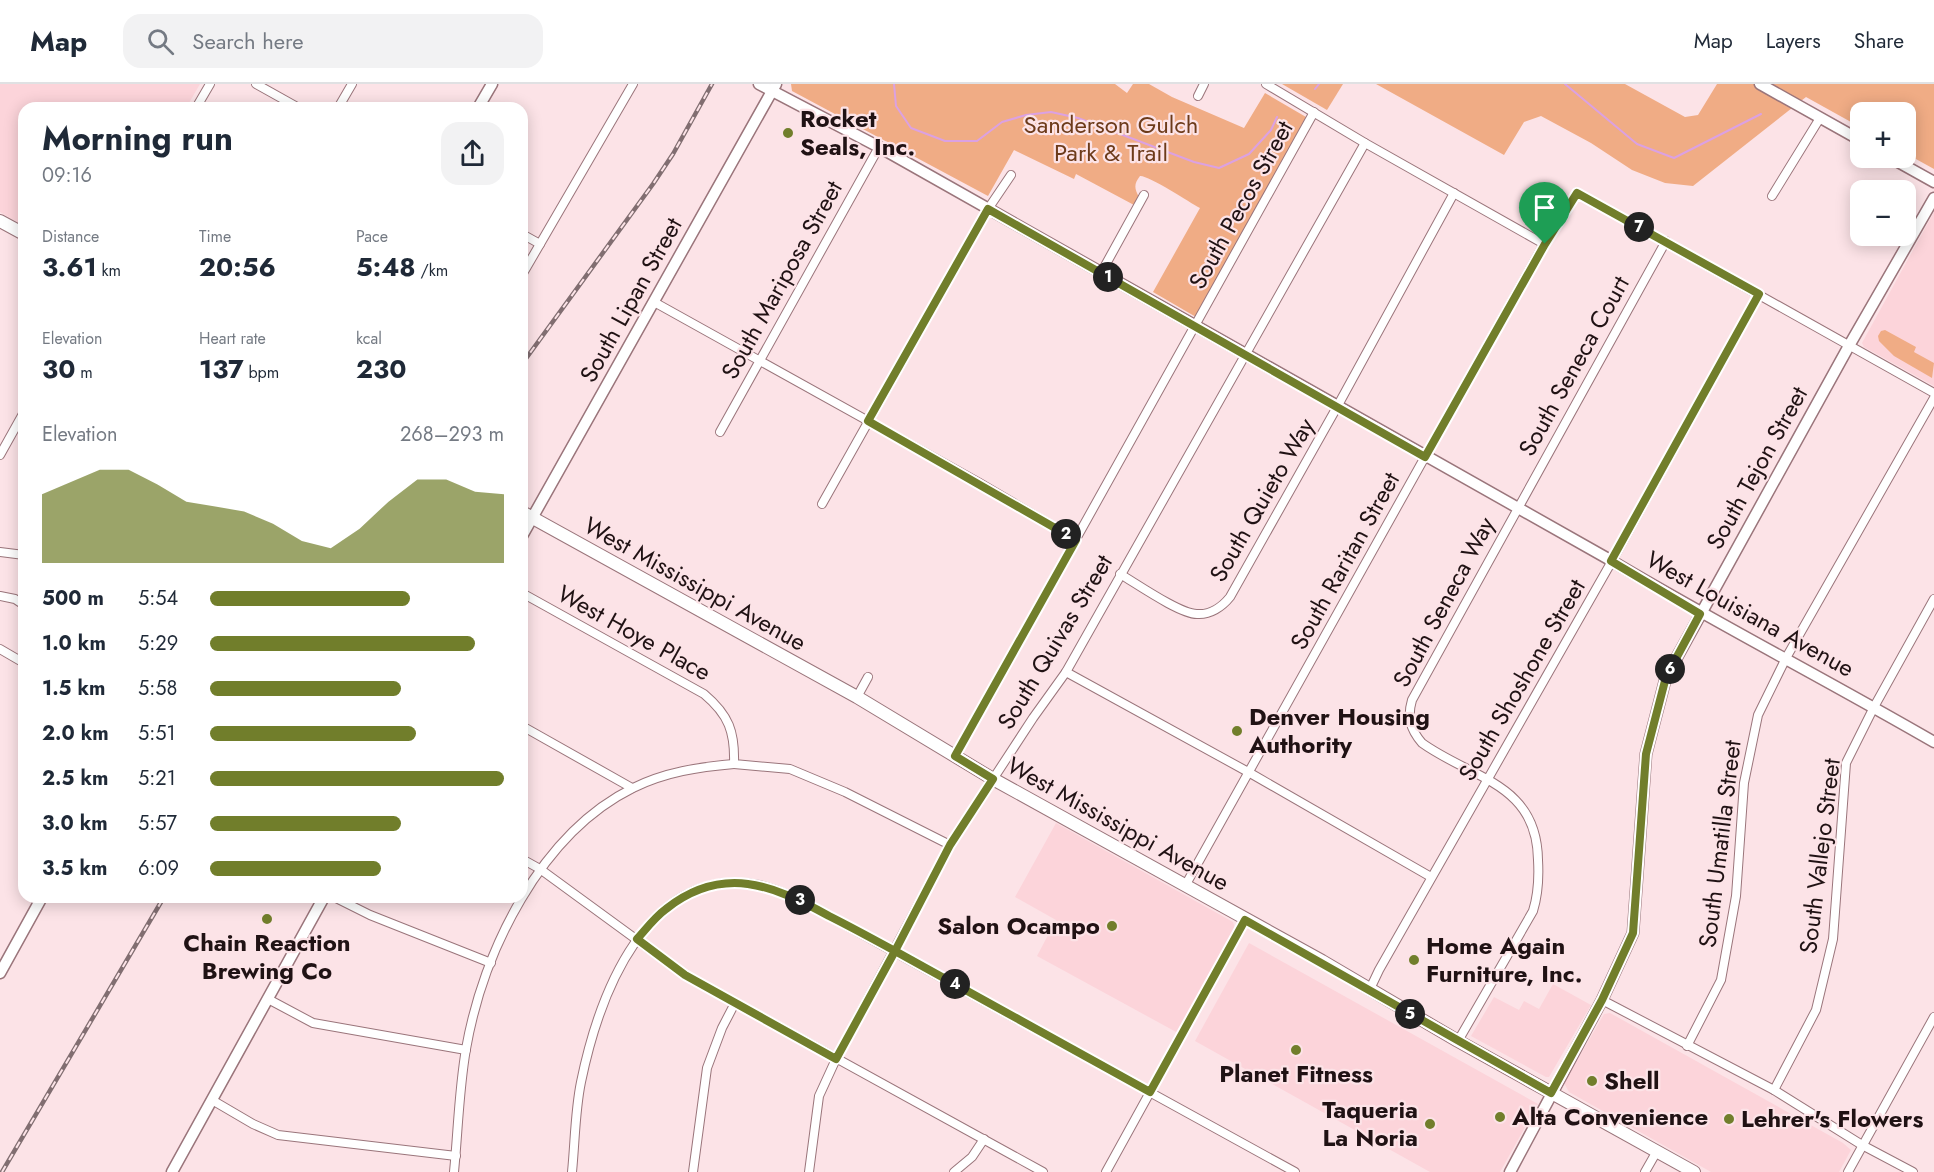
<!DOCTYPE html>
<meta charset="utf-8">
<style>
body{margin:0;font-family:Jost,sans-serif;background:#f2f2f3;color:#1f2937;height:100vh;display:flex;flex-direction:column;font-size:22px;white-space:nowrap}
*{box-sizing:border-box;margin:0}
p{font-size:20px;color:#747a83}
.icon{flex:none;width:33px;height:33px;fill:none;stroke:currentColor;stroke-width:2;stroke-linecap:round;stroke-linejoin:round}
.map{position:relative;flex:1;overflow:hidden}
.drawer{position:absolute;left:18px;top:18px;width:510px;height:801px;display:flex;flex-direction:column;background:#fff;border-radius:18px;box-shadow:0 3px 15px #0003}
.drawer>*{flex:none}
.tools{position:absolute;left:1850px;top:18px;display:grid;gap:12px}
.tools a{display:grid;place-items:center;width:66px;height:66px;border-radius:12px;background:#fff;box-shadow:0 3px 15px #0003;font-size:30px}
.pin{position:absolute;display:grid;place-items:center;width:51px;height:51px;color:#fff;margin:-62px -26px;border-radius:50% 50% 50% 0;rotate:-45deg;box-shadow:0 0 6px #0007}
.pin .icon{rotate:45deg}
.km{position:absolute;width:30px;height:30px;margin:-15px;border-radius:50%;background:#222;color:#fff;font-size:16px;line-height:30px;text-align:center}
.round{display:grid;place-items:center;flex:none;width:63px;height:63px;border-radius:18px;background:#f2f2f3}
.headline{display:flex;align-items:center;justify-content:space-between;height:102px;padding:0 24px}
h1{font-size:33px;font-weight:700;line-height:45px}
.stats{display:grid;grid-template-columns:repeat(3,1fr);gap:9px;height:102px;padding:6px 24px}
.stats div{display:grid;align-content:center}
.stats b{font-size:26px;font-weight:700}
.stats small{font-size:16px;font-weight:400}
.stats p{font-size:16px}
.chart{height:168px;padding:12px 24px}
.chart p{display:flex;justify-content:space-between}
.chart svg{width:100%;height:108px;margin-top:6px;fill:#717e2b;opacity:.7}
ul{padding:0 24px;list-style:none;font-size:20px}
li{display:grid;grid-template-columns:96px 72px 1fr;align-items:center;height:45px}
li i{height:15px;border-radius:8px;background:#717e2b}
header{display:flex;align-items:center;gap:36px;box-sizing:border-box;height:84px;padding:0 30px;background:#fff;border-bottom:2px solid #e0e1e3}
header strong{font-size:28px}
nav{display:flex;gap:33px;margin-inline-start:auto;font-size:21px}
.search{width:420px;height:54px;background:#f2f2f3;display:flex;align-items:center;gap:15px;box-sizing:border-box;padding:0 21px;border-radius:18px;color:#747a83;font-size:22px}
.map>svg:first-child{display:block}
</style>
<header>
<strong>Map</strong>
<div class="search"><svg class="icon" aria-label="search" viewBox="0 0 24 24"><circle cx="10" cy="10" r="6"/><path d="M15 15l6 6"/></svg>Search here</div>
<nav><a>Map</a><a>Layers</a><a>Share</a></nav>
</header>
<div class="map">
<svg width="1934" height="1088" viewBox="0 0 1934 1088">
<rect width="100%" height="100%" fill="#fce3e7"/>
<g fill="#fcd4da">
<polygon points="0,0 200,0 186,24 24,24 24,142 0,128"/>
<polygon points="1934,128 1934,302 1864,263 1862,259"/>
<polygon points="1056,739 1233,838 1235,844 1178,949 1037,872 1056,836 1015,813"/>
<polygon points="1249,859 1538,1020 1500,1088 1430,1088 1195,957"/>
<polygon points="1553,900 1591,921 1549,993 1546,993 1471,952 1494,913 1519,926 1524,917 1539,925"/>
<polygon points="1610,929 1843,1059 1851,1066 1839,1088 1711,1088 1569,1008 1564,999 1604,930"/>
</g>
<g fill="#f0ac85">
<path d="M791,0H1115L1127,9L1133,0H1149L1172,13L1244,44L1265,9L1306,33L1196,233L1153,208L1200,124C1189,118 1148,91 1140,92C1134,100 1134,104 1139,113L1134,121L1076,90L1074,95L1014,66L988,112L792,7Z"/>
<polygon points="1282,0 1343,0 1327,26"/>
<polygon points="1376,0 1625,0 1685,33 1698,31 1717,0 1934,0 1934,85 1905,69 1905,28 1860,28 1860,43 1806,13 1693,102 1665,99 1632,86 1591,59 1541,32 1524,38 1504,71"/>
<polygon points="1885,246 1916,263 1914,268 1934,279 1932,294 1894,272 1879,257 1878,252 1881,247"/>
</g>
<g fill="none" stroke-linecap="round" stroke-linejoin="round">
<g stroke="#dba1e2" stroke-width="2">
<polyline points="894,0 896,22 911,44 945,57 977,57 1002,38 1026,31 1051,28 1078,34 1194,78 1219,84 1249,70 1271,46 1277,33"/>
<polyline points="1565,0 1637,60 1674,74 1761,30"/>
<polyline points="1315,5 1319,0"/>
</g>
<g stroke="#9a757b" stroke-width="10">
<g id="minor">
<polyline points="256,0 299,24"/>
<polyline points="1266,0 1365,59 1544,160"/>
<polyline points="1198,12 1204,0"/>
<polyline points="196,24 210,0"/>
<polyline points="338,24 352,0"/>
<polyline points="1772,112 1820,34"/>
<polyline points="522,150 540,160"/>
<polyline points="1101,189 1144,111"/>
<polyline points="522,191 633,0"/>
<polyline points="654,218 978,398 1076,456"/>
<polyline points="720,348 879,63"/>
<polyline points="0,371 24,328"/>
<polyline points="822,420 988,125 1011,91"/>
<polyline points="0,468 24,471"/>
<path d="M1120,490C1137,500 1180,530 1197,530C1210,531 1222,523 1230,513L1337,323L1454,109"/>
<path d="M522,509L704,610C729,631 735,648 734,680L790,685L845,708L950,761"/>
<polyline points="0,512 15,515 24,521"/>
<polyline points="0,565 24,579"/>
<polyline points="1066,588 1250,689 1431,793"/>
<polyline points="857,613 868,593"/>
<polyline points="522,642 632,704"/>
<polyline points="955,672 1314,28"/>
<polyline points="522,775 540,785 685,891 1043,1088"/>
<polyline points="1185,802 1544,160 1577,109 1934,309"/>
<polyline points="334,813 370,831 491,879"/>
<polyline points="1370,905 1379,886 1612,477 1759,210"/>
<polyline points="268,915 313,939 466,966"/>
<polyline points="1602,916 1774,1006 1862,1061 1913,1088"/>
<path d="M1458,957L1533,827C1538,811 1539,793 1538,776C1537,699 1472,695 1422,659C1410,645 1407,633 1412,616L1666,157"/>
<polyline points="1687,962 1721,896 1736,812 1744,699 1758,631 1786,574 1934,314"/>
<polyline points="1774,1006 1816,926 1833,855 1846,679 1874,623 1934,515"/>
<polyline points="212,1016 253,1040 278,1051 456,1072"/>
<path d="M454,1088C458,1047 459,1005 466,965C483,868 540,750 633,704C665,688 699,683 734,680"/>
<path d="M572,1088C575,1058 575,1027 581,998C599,911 647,780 759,801C774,804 788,811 802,817L1295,1088"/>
<polyline points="693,1088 707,984 722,944 735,919"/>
<polyline points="809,1088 819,1012 836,975 950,761 1033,634 1066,588 1365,59"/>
<polyline points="954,1088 972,1073 984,1055"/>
<polyline points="1106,1088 1245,836"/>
<polyline points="1645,1088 1657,1067"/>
<polyline points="1848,1088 1934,933"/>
</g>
</g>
<g stroke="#9a757b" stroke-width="13">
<g id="tertiary">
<path d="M759,0L879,63L1612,477C1718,540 1827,596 1934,658"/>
<polyline points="1760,0 1860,56"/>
<polyline points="478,24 492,0"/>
<polyline points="1891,74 1934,98"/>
<polyline points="522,452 776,0"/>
<polyline points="0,889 42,813"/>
<polyline points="172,1088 324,813"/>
<polyline points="1510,1088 1602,916 1633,849 1646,670 1666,593 1850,260 1934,114"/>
</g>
</g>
<g stroke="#9a757b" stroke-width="14">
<g id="secondary">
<polyline points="0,137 24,150"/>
<polyline points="522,428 857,613 993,695 1322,877 1458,957 1694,1088"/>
</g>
</g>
<use href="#minor" stroke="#fff" stroke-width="8"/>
<use href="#tertiary" stroke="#fff" stroke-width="10"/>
<use href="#secondary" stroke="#fff" stroke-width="12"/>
<g stroke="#816e71" stroke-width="4.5">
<g id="rail">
<polyline points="522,280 653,100 673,70 712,0"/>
<polyline points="2,1088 164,813"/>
</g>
</g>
<use href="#rail" stroke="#fce3e7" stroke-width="2" stroke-dasharray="7" stroke-linecap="butt"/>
</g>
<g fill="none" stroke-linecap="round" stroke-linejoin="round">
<g stroke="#fff" stroke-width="12">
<path id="route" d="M1545,160L1425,373L988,125L868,337L1076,456L955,672L993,695L950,761L895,867C873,855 851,843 829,832C773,801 723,780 666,825C655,833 646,845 637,855L685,891L836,975L895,867L1150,1008L1245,836L1551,1009L1602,916L1633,849L1646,670L1666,593L1700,530L1611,477L1759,210L1577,109L1545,160"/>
</g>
<use href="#route" stroke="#717e2b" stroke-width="8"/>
</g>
<g fill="#717e2b" stroke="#fce3e7" stroke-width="2">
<circle cx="788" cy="49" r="6"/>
<circle cx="1237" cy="647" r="6"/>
<circle cx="267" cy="835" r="6"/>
<circle cx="1112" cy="842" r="6"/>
<circle cx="1414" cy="876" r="6"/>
<circle cx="1296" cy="966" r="6"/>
<circle cx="1592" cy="997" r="6"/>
<circle cx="1500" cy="1033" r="6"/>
<circle cx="1729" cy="1035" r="6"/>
<circle cx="1430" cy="1040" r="6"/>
</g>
<g text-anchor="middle" stroke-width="4.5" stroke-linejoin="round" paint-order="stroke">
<g font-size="24" font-weight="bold" fill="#201214" stroke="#fce3e7" text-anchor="start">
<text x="800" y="43">Rocket<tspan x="800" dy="28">Seals, Inc.</tspan></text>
<text x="1249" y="641">Denver Housing<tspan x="1249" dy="28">Authority</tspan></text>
<text x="1100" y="850" text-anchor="end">Salon Ocampo</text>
<text x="267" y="867" text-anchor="middle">Chain Reaction<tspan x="267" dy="28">Brewing Co</tspan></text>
<text x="1426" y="870">Home Again<tspan x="1426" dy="28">Furniture, Inc.</tspan></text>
<text x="1296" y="998" text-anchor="middle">Planet Fitness</text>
<text x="1604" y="1005">Shell</text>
<text x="1418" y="1034" text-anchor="end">Taqueria<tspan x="1418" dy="28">La Noria</tspan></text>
<text x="1512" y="1041">Alta Convenience</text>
<text x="1741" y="1043">Lehrer's Flowers</text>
</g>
<g font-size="24" fill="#6d3b1a" stroke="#fce3e7">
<text x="1111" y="49">Sanderson Gulch<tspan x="1111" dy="28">Park &amp; Trail</tspan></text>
</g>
<g font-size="24" fill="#201214" stroke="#fce3e7">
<text transform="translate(1241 121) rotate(-61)" y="8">South Pecos Street</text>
<text transform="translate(782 196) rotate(-61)" y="8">South Mariposa Street</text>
<text transform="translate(631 216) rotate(-61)" y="8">South Lipan Street</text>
<text transform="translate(1574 282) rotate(-61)" y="8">South Seneca Court</text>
<text transform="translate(1757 384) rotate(-61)" y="8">South Tejon Street</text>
<text transform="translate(1262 416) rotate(-60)" y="8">South Quieto Way</text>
<text transform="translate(1345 477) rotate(-61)" y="8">South Raritan Street</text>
<text transform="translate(695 500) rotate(29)" y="8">West Mississippi Avenue</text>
<text transform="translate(1444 518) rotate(-62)" y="8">South Seneca Way</text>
<text transform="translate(1750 530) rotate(29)" y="8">West Louisiana Avenue</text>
<text transform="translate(634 549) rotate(29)" y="8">West Hoye Place</text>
<text transform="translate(1055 558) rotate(-59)" y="8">South Quivas Street</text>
<text transform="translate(1522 596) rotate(-60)" y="8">South Shoshone Street</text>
<text transform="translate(1118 740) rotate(29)" y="8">West Mississippi Avenue</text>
<text transform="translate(1720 760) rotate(-83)" y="8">South Umatilla Street</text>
<text transform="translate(1820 772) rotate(-83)" y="8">South Vallejo Street</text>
</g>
</g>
</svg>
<div class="tools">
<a>+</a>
<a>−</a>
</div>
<div class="pin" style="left:1545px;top:160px;background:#1e9e55"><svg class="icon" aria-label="arrive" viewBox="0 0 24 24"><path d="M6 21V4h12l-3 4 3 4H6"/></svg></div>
<b class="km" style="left:1108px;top:193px">1</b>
<b class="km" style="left:1066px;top:450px">2</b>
<b class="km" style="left:800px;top:816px">3</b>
<b class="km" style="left:955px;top:900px">4</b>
<b class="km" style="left:1410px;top:930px">5</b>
<b class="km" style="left:1670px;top:585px">6</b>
<b class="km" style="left:1639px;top:143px">7</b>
<section class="drawer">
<div class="headline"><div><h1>Morning run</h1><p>09:16</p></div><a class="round"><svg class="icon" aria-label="share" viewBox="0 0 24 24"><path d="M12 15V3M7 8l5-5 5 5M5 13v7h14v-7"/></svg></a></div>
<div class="stats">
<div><p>Distance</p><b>3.61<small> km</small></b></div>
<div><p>Time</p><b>20:56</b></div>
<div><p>Pace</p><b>5:48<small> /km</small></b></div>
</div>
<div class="stats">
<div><p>Elevation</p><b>30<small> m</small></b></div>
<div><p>Heart rate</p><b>137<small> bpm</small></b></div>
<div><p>kcal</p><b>230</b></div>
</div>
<div class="chart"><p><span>Elevation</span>268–293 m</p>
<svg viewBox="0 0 160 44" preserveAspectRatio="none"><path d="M0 44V16L10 11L20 6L30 6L40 12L50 19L60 21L70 23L80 28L90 35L100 38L110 30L120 19L130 10L140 10L150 15L160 16V44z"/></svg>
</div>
<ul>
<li><b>500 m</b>5:54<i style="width:68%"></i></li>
<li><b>1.0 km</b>5:29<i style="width:90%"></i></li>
<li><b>1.5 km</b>5:58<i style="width:65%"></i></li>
<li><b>2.0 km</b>5:51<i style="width:70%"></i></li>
<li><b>2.5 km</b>5:21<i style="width:100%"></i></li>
<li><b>3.0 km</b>5:57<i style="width:65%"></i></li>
<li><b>3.5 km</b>6:09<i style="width:58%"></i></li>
</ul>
</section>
</div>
